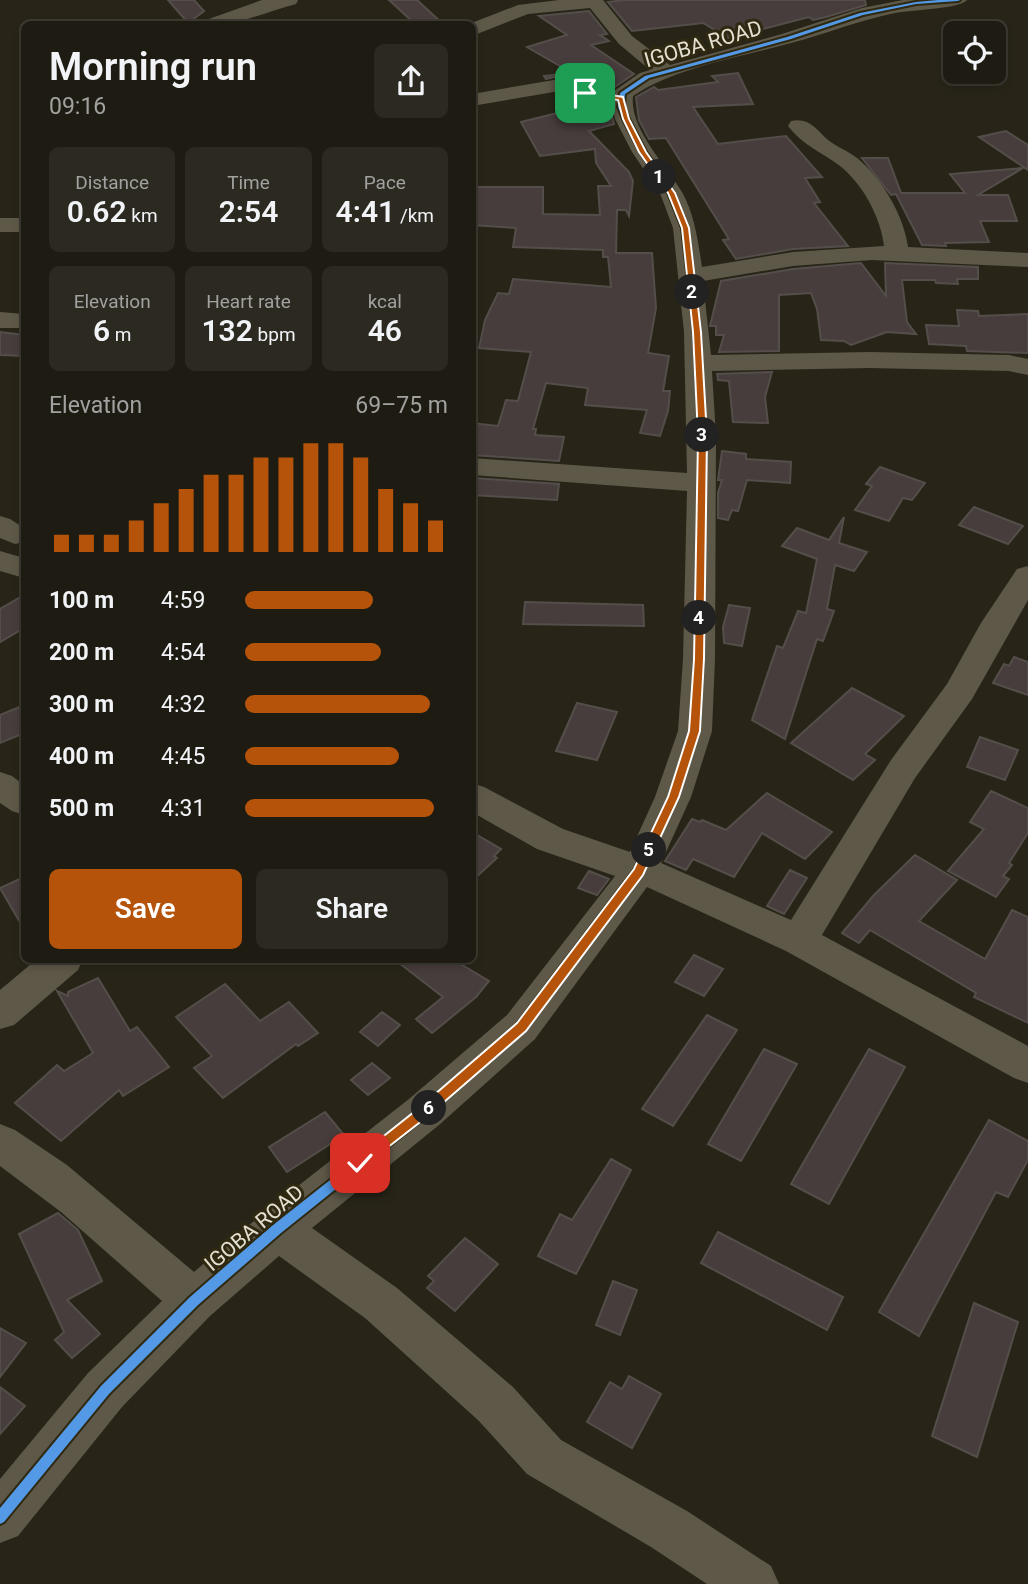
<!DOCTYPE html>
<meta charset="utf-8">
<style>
body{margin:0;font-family:Roboto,sans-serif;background:#2b2920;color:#f1f3f6;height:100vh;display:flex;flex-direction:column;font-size:26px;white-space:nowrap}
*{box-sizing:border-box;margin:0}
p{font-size:23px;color:#a1a19f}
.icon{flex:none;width:38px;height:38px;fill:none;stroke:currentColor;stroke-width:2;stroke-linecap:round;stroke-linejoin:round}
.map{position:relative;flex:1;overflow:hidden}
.details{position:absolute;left:21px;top:21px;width:455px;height:942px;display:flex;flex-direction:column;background:#1e1c12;border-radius:10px;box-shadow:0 4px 10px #0003,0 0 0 2px #3c3a32}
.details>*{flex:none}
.fabs{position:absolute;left:943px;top:21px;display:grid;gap:14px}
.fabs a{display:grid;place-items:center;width:63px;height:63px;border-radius:10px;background:#1e1c12;box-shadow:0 4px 10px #0003,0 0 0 2px #3c3a32;font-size:35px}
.pin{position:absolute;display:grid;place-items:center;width:60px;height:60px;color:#fff;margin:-30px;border-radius:14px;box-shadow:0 4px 10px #0006}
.km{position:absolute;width:35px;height:35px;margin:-18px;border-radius:50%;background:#222;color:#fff;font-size:19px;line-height:35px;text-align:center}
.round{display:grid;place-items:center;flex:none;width:74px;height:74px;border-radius:10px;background:#2b2920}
.headline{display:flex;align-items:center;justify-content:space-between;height:119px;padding:0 28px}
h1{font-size:38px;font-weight:600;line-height:52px}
.figures{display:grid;grid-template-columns:repeat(3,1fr);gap:10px;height:119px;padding:7px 28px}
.figures div{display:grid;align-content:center;border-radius:10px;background:#2b2920;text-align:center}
.figures b{font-size:30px;font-weight:600}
.figures small{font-size:19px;font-weight:400}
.figures p{font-size:19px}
.chart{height:196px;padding:14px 28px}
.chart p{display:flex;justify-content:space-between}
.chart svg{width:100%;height:126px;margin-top:7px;stroke:#b45309;stroke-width:6}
.button{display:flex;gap:14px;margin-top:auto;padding:14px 28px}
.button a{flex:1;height:80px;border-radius:10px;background:#b45309;color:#fff;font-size:28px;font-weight:600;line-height:80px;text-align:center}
.button a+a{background:#2b2920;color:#f1f3f6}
ul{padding:0 28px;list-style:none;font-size:23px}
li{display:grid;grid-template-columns:112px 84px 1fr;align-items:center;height:52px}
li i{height:18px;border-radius:9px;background:#b45309}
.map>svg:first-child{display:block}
</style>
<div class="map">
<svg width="1028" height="1584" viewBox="0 0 1028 1584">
<rect width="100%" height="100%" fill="#282518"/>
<g fill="#473d3c" stroke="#544e4a" stroke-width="2">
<polygon points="168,0 194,0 204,11 188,23"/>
<polygon points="389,0 417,0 443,24 415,24"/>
<polygon points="625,0 865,0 866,5 826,17 813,20 809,17 728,38 703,23 632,31 608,2"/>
<polygon points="589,11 607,34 600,35 609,41 591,45 634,74 613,88 554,77 546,79 544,76 572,73 527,47 567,35 539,16"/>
<polygon points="738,73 753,104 693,107 718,144 786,136 822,177 805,178 820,202 814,203 848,246 793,249 736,259 723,240 729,239 666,138 649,139 639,120 636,97 654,87 658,90 718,82 712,76"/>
<polygon points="559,95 609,104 614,124 589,131 629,172 633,181 629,216 626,210 617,210 616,253 652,253 656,308 648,353 669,356 663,391 670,391 668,411 660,436 640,433 647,410 585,405 588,388 546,383 533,429 536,429 535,435 564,437 559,461 472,455 472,423 498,426 506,400 518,401 531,352 479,348 485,320 498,293 509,294 513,279 611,287 608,257 603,257 603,250 513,247 516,228 472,225 472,187 543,187 543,214 600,215 598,186 611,186 596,163 595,149 540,156 521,122 570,110"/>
<polygon points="1006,131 1028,145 1028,170 979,137"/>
<polygon points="862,158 888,158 901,193 965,193 950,174 1023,168 978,195 1008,195 1017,221 980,221 989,242 945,243 946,246 922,245 896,194 891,195"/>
<polygon points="861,263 886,296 885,263 978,267 978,279 957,279 958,284 936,283 935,280 902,280 907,322 916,334 887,332 851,345 844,341 821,340 817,309 811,293 779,295 779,351 719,352 724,335 716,335 716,326 710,326 721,281 793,269"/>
<polygon points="957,310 978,311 979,316 1028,314 1028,353 967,351 966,346 929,344 926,325 959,326"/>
<polygon points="0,332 24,335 24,356 0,355"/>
<polygon points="772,372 765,397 768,423 733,422 729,381 718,380 717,374"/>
<polygon points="722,451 746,454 746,459 791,462 790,483 747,480 738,511 732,510 728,520 718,518 718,493 722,480 718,480"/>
<polygon points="880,467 925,483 912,500 903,498 889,521 855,510 872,486 866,484"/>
<polygon points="472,478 559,484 557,500 472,495"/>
<polygon points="974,507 1023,526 1008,544 959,525"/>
<polygon points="844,517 839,543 867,552 854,571 835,565 827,609 834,611 823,641 817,639 785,739 752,720 777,646 783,648 798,611 806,613 817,559 782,546 797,528 829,540"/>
<polygon points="24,595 24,628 0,642 0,609"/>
<polygon points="525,602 643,605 644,626 523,624"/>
<polygon points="729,605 750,608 742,646 724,643 723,627"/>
<polygon points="1014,657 1028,662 1028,695 993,683 1004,664 1009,666"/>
<polygon points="852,688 904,716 865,754 875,760 853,780 791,743"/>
<polygon points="577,703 617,712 597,760 556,751"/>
<polygon points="24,705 24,733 0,743 0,715"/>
<polygon points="980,737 1018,750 1005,780 967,767"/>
<polygon points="991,791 1028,808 1028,833 1009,863 1012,865 1003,876 1009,879 996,897 948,871 984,829 970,822"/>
<polygon points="767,793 832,832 805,859 762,833 734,877 693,859 686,870 665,861 692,819 700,822 702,820 726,830"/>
<polygon points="472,832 501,849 494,856 497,858 472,881"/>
<polygon points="915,855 957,880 919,921 985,959 1012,910 1028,917 1028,1023 974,997 976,993 870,930 859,943 842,933 874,895"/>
<polygon points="790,870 807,878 784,914 767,906"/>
<polygon points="589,871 609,879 597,895 578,888"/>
<polygon points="24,877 24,929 0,888"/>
<polygon points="694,955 723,969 704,996 675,982"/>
<polygon points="394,959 452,959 489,981 476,997 432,1033 416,1019 443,997"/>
<polygon points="98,978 130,1031 137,1027 169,1067 123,1096 119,1090 61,1141 15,1103 57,1065 64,1071 93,1053 57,991 68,996 68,992"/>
<polygon points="225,984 260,1021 289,1002 318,1033 298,1046 296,1044 223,1098 194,1068 212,1056 176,1017"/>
<polygon points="382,1012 400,1025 378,1046 360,1032"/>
<polygon points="707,1015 737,1030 673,1126 642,1109"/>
<polygon points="764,1049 797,1064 741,1161 708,1144"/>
<polygon points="869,1049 905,1067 829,1204 791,1184"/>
<polygon points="372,1063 390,1078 368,1095 351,1080"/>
<polygon points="325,1112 344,1135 287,1172 269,1147"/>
<polygon points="989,1120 1028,1141 1028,1160 1008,1197 996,1192 919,1336 879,1312"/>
<polygon points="611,1159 631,1170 576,1274 538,1256 560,1214 572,1220"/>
<polygon points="58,1213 78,1230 102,1281 67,1300 100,1334 72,1358 55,1340 64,1332 19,1234"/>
<polygon points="718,1232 843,1297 827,1330 701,1263"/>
<polygon points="465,1238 498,1264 455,1311 427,1288 434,1281 428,1276"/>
<polygon points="613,1281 637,1290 620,1335 596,1325"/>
<polygon points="974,1303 1018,1322 977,1457 932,1436"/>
<polygon points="0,1328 26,1343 0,1377"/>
<polygon points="629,1376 661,1394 632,1448 587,1422 610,1382 622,1389"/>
<polygon points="0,1387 25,1406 0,1434"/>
</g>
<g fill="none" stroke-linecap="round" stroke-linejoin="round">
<g fill="#5e5848" fill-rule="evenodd">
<path d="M298,0L296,4C265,12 235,27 203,24L206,20L262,0Z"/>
<path d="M559,0H603L632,36L670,65L782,34L862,8L903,0H967C960,9 909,10 895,13C859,20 826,34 791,43C741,57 676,67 633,96C629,128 666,165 682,192C695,216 698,241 702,267L793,252L884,246C881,218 863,184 840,166C823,153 801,144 788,126L791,121C809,117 817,130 828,140C837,147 848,151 857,158C882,178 904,216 908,247L1028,253V267L872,260L793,266L703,281L711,355L870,352L1009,355L1028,359V375L1009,371L870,368L712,371L716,436L715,659L712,731L691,797L661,863L791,920L891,760L947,684L981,623L1017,569L1028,566V600L972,699L915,778L822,935L1028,1046V1083L1014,1078L786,951L647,887L535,1039L439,1125L312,1228L397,1288L513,1387L561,1440L687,1511L771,1566L779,1584H707L651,1547L527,1474L479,1421L365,1318L279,1256L210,1316L122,1407L18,1536L0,1543V1479L88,1373L162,1301L61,1212L0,1166V1124L15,1130L67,1165L194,1272L261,1215L409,1099L507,1015L615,876L537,849L472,812V783L484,787L563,829L630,852L655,797L678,731L683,659L687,491L472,475V458L687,473L684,332L673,228L660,193L632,152L615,119L611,102L554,92L472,106V94L554,80L614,91L640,73L650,70L619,44L590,8L528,14L472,36V24H469L518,5Z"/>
<rect x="0" y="218" width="24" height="14"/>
<polygon points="0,312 24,314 24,328 0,328"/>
<polygon points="0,516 10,519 24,528 24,542 15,544 0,538"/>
<polygon points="0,551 24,558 24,578 0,571"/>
<polygon points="0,772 12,776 24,785 24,815 12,811 0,803"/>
<polygon points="37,959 83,959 78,970 14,1025 0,1029 0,990"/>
</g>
<g stroke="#2f2911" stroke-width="4">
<polygon id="cycleway" points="938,0 960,0 958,1 916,4 863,15 791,39 649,78 625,94 624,107 629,119 646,152 674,193 688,228 700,332 705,436 703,659 699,731 677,797 659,838 641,874 525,1030 428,1115 281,1233 198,1305 109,1394 4,1522 0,1524 0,1508 101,1386 190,1297 273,1225 420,1109 517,1024 634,870 669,797 691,731 695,659 699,436 694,332 682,228 668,193 640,152 623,119 618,107 620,93 645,76 787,37 860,13 916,2"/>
</g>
<use href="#cycleway" fill="#5399e6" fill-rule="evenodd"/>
</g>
<polygon fill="#b45309" stroke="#fff" stroke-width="2" points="585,91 623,97 629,119 646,152 675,193 689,228 701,332 707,436 704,659 700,731 679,797 643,875 526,1031 428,1116 360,1169 356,1167 356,1158 419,1108 517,1023 634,869 668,797 689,731 694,659 698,436 693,332 682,228 668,193 639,152 623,119 618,100 583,95"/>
<g text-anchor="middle" stroke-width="6" stroke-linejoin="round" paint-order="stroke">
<g font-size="21" fill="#e4e1d2" stroke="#2f2911">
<text transform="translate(703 44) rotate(-16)" y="7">IGOBA ROAD</text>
<text transform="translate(254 1228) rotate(-40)" y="7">IGOBA ROAD</text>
</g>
</g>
</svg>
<div class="fabs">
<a><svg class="icon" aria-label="locate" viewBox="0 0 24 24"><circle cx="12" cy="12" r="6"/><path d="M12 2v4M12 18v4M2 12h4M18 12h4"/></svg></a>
</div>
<div class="pin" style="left:585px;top:93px;background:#1e9e55"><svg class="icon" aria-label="arrive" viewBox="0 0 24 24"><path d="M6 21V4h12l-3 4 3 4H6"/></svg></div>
<div class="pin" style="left:360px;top:1163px;background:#d93025"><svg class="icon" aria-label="check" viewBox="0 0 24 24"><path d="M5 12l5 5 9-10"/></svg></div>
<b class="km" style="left:659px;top:177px">1</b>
<b class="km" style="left:692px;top:292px">2</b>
<b class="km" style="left:702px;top:435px">3</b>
<b class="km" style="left:699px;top:618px">4</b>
<b class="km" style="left:649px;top:850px">5</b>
<b class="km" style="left:429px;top:1108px">6</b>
<section class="details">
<div class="headline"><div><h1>Morning run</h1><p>09:16</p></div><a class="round"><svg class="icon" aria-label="share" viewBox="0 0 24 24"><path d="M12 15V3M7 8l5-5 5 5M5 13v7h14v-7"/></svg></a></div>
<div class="figures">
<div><p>Distance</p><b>0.62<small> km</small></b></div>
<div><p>Time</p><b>2:54</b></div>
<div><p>Pace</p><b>4:41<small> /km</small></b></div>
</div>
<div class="figures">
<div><p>Elevation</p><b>6<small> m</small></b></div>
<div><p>Heart rate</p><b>132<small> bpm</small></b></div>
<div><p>kcal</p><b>46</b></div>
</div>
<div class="chart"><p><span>Elevation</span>69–75 m</p>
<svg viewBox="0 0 160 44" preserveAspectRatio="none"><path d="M5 44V38M15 44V38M25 44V38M35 44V33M45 44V27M55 44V22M65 44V17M75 44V17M85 44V11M95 44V11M105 44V6M115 44V6M125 44V11M135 44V22M145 44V27M155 44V33"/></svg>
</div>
<ul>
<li><b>100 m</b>4:59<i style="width:63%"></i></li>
<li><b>200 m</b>4:54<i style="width:67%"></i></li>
<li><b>300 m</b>4:32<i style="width:91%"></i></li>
<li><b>400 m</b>4:45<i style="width:76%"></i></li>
<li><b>500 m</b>4:31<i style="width:93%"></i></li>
</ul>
<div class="button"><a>Save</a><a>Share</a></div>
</section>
</div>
